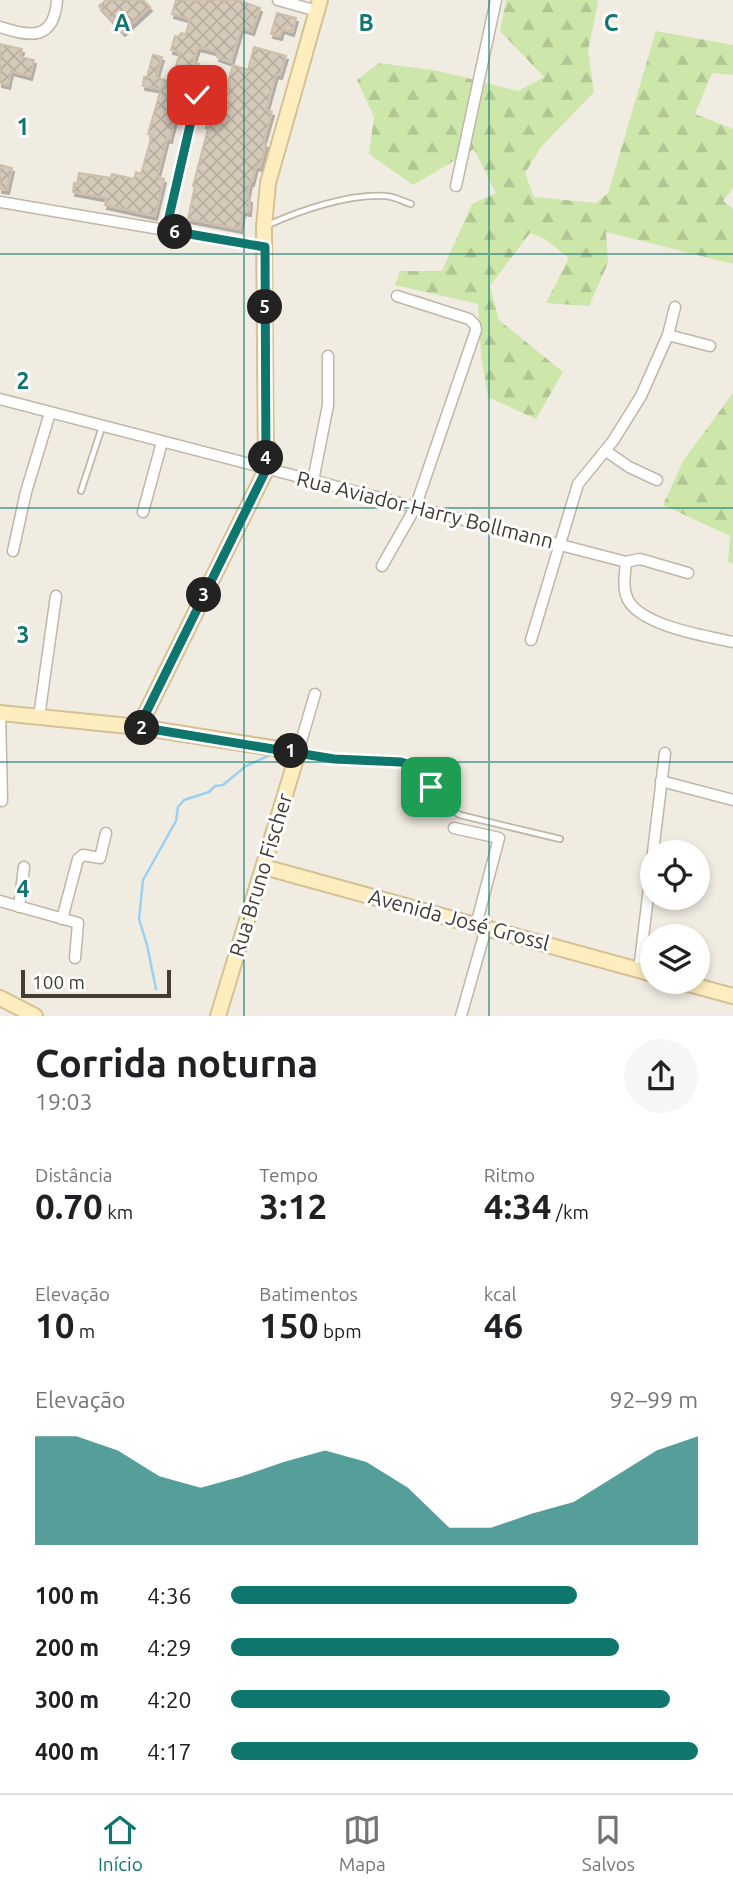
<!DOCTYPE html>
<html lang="pt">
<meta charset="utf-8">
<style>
body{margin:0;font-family:Ubuntu,sans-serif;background:#f6f6f6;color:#202124;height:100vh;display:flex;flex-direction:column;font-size:26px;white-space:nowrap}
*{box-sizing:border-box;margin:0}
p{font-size:23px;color:#757577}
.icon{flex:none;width:38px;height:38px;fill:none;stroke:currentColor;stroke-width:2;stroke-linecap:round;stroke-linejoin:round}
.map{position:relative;height:1016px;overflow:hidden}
.details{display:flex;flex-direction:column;background:#fff;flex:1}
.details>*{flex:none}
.tools{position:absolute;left:640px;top:840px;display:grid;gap:14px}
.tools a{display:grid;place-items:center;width:70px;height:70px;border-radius:50%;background:#fff;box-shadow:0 4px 10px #0003;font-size:35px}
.scale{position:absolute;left:21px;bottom:18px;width:150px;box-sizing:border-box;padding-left:7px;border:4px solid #423c33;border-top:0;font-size:19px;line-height:24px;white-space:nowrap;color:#423c33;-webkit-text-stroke:5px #fff;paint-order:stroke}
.pin{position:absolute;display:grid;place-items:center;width:60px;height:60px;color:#fff;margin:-30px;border-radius:14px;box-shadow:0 4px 10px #0006}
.km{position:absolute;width:35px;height:35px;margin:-18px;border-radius:50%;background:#222;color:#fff;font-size:19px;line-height:35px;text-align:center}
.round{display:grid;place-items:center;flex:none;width:74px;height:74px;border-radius:37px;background:#f6f6f6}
.head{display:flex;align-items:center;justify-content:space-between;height:119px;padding:0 35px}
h1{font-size:38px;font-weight:700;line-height:52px}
.figures{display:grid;grid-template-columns:repeat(3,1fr);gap:10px;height:119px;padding:7px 35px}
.figures div{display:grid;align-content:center}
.figures b{font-size:35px;font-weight:700}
.figures small{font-size:19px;font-weight:400}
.figures p{font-size:19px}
.chart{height:196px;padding:14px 35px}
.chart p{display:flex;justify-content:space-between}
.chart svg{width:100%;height:126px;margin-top:7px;fill:#0f766e;opacity:.7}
ul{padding:0 35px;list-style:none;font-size:23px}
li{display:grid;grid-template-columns:112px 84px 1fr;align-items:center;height:52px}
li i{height:18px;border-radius:9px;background:#0f766e}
.menu{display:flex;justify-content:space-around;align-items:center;height:98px;border-top:2px solid #e0e0e0;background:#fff;font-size:19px;color:#757577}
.menu a{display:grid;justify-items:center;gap:4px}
.menu .selected{color:#0f766e}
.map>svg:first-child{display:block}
</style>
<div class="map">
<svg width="733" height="1016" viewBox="0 0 733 1016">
<defs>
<pattern id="forest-firs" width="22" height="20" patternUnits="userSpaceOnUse" patternTransform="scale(1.75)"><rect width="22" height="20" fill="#cde6aa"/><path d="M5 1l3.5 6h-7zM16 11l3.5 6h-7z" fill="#b1c693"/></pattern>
<pattern id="building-cross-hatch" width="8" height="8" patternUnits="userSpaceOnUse" patternTransform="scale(1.75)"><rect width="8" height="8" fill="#d5caba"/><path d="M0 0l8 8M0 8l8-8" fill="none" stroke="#b8aea0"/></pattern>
<filter id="shadow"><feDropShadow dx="2" dy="4" stdDeviation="0" flood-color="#0004"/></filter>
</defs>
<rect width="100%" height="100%" fill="#f1ece2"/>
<g fill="url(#forest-firs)">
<polygon points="506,0 598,0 598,3 588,50 594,92 541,147 525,173 534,197 596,203 608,193 656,31 733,45 733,75 712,73 695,114 733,129 733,188 723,201 733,209 733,264 606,232 608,263 589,306 546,303 569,258 545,239 530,233 490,286 499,320 563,372 536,419 488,397 481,355 478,304 395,285 400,271 442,271 472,204 496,193 474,149 413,185 369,154 374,117 357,80 379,63 439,71 518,91 544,77 500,31"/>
<polygon points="733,393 733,564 728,562 730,536 663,505 683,461"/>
</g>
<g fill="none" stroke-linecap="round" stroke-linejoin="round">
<polyline stroke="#9dd0ef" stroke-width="2.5" points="156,989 147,945 139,919 143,880 176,821 178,807 184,800 209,792 215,786 223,785 246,766 270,755"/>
</g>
<g fill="url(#building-cross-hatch)" stroke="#cdbfab" stroke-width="2" filter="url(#shadow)">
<polygon points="106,0 143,0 150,7 123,32 99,6"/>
<polygon points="176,0 238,0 260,8 252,31 241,28 231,62 217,57 218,52 198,47 193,62 199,64 193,85 181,81 170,118 175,119 170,139 167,138 157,177 164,179 155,216 105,205 107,198 73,192 74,183 77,184 79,173 111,178 112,174 134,179 136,172 141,174 152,135 148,134 161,89 143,86 144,77 147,77 153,55 162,57 156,77 171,82 180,52 171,50 175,36 178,37 181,33 186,34 190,19 172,14"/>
<polygon points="277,13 296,18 292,32 282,29 280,36 271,34"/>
<polygon points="0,44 22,49 20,57 34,60 30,76 11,71 8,85 0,83"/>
<polygon points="254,47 286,56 280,75 276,74 266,110 272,112 263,143 266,144 260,167 256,166 252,182 250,182 247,198 250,199 249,212 243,211 240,229 188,219 195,186 193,186 209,125 204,124 207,112 211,113 214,96 223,98 233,65 248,70"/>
<polygon points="0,165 12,168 7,190 0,189"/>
</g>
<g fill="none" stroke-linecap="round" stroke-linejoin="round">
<g stroke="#bfb6a8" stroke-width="8">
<g id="lane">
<path d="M268,225C301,210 348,194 385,196C393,196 402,201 411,204"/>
<polyline points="81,491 102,427"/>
<polyline points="300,753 334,759 401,762 413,766 444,805 460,815 560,839"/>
</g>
</g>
<g stroke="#bfb6a8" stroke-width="13">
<g id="street">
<polyline points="278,0 317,11"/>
<path d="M0,27C30,37 54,41 57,0"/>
<polyline points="456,186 496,0"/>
<polyline points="0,202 265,247"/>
<polyline points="166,230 197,95"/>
<polyline points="668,335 710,346"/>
<polyline points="0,399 626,562 640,559 688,573"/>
<polyline points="606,451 629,467 657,480"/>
<polyline points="313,481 328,405 328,356"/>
<polyline points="143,512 162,442"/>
<polyline points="13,551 26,492 50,413"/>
<path d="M626,562C625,575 622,588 628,600C642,626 706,636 733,642"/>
<polyline points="382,566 415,508 476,330 475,325 469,319 397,296"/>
<polyline points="531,640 578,484 613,441 641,396 668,335 675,307"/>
<polyline points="0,713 2,801"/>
<polyline points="39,717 56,596"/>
<polyline points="298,752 315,694"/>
<polyline points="661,781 733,800"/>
<polyline points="454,828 499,838 476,925"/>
<polyline points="653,852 665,753"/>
<polyline points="0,901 78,923 75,958"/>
<polyline points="19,907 24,867"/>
<polyline points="62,919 78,859 83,855 100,858 106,833"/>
<polyline points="639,970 653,855"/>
<polyline points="461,1016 486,928"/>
</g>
</g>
<g stroke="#d5c193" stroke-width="18">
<g id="secondary">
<polyline points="0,713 139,727 298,752 218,1016"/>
<polyline points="139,727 266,470 264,227 268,183 320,0"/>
<polyline points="264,867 653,974"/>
<polyline points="681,982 733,996"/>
<polyline points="0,998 35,1016"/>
</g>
</g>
<use href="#lane" stroke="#fff" stroke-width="4.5"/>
<use href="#street" stroke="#fff" stroke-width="10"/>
<use href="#secondary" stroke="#feedbf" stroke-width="14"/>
</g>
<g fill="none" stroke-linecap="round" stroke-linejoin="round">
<g stroke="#fff" stroke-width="14">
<polyline id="route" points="197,95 166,230 265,247 266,470 139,727 334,759 401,762 413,766 431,787"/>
</g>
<use href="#route" stroke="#0f766e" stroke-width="9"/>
</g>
<path fill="none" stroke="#0f766e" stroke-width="2" stroke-opacity="0.55" d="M244,0V1016M489,0V1016M0,254H733M0,508H733M0,762H733"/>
<g text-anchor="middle" stroke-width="6" stroke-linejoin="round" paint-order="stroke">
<g font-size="21" fill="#423c33" stroke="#fff">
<text transform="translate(425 510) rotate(14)" y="7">Rua Aviador Harry Bollmann</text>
<text transform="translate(261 875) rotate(-73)" y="7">Rua Bruno Fischer</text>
<text transform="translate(459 920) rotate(15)" y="7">Avenida José Grossl</text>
</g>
</g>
<g font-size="23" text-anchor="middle" font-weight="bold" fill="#0f766e" stroke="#fff" stroke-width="6" stroke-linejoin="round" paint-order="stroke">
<text x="122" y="31">A</text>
<text x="366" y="31">B</text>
<text x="611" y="31">C</text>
<text x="23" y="135">1</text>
<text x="23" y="389">2</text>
<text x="23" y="643">3</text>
<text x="23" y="897">4</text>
</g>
</svg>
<div class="tools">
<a><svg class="icon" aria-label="locate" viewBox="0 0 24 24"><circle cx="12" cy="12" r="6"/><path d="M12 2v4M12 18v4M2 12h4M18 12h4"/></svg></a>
<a><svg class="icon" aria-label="layers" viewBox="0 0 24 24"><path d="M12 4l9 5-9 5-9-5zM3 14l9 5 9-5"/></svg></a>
</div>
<div class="scale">100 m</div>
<div class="pin" style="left:431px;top:787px;background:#1e9e55"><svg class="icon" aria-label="arrive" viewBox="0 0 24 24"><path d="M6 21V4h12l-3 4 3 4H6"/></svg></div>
<div class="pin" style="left:197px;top:95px;background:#d93025"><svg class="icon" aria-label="check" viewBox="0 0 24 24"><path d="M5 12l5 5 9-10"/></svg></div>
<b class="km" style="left:291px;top:751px">1</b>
<b class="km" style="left:142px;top:728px">2</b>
<b class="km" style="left:204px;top:595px">3</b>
<b class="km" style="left:266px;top:458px">4</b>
<b class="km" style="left:265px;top:307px">5</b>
<b class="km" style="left:175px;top:232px">6</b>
</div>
<section class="details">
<div class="head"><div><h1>Corrida noturna</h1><p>19:03</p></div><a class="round"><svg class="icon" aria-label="share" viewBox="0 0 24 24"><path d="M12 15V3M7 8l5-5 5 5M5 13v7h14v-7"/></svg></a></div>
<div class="figures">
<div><p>Distância</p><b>0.70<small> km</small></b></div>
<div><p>Tempo</p><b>3:12</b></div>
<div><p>Ritmo</p><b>4:34<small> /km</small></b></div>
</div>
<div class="figures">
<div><p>Elevação</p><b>10<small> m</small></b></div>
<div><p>Batimentos</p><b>150<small> bpm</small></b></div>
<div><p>kcal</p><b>46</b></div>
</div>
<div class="chart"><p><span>Elevação</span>92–99 m</p>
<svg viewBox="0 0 160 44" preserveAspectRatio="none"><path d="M0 44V6L10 6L20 11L30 20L40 24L50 20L60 15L70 11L80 15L90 24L100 38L110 38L120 33L130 29L140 20L150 11L160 6V44z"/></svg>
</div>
<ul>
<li><b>100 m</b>4:36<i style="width:74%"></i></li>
<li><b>200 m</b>4:29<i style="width:83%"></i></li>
<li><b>300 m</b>4:20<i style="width:94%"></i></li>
<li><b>400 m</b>4:17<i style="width:100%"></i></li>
</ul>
</section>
<nav class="menu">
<a class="selected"><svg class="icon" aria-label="home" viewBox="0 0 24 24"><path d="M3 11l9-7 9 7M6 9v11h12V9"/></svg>Início</a>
<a><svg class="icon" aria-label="map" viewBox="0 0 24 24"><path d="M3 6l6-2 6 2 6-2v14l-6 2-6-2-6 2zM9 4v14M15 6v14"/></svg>Mapa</a>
<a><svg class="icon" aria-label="saved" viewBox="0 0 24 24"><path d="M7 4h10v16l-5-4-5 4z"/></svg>Salvos</a>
</nav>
